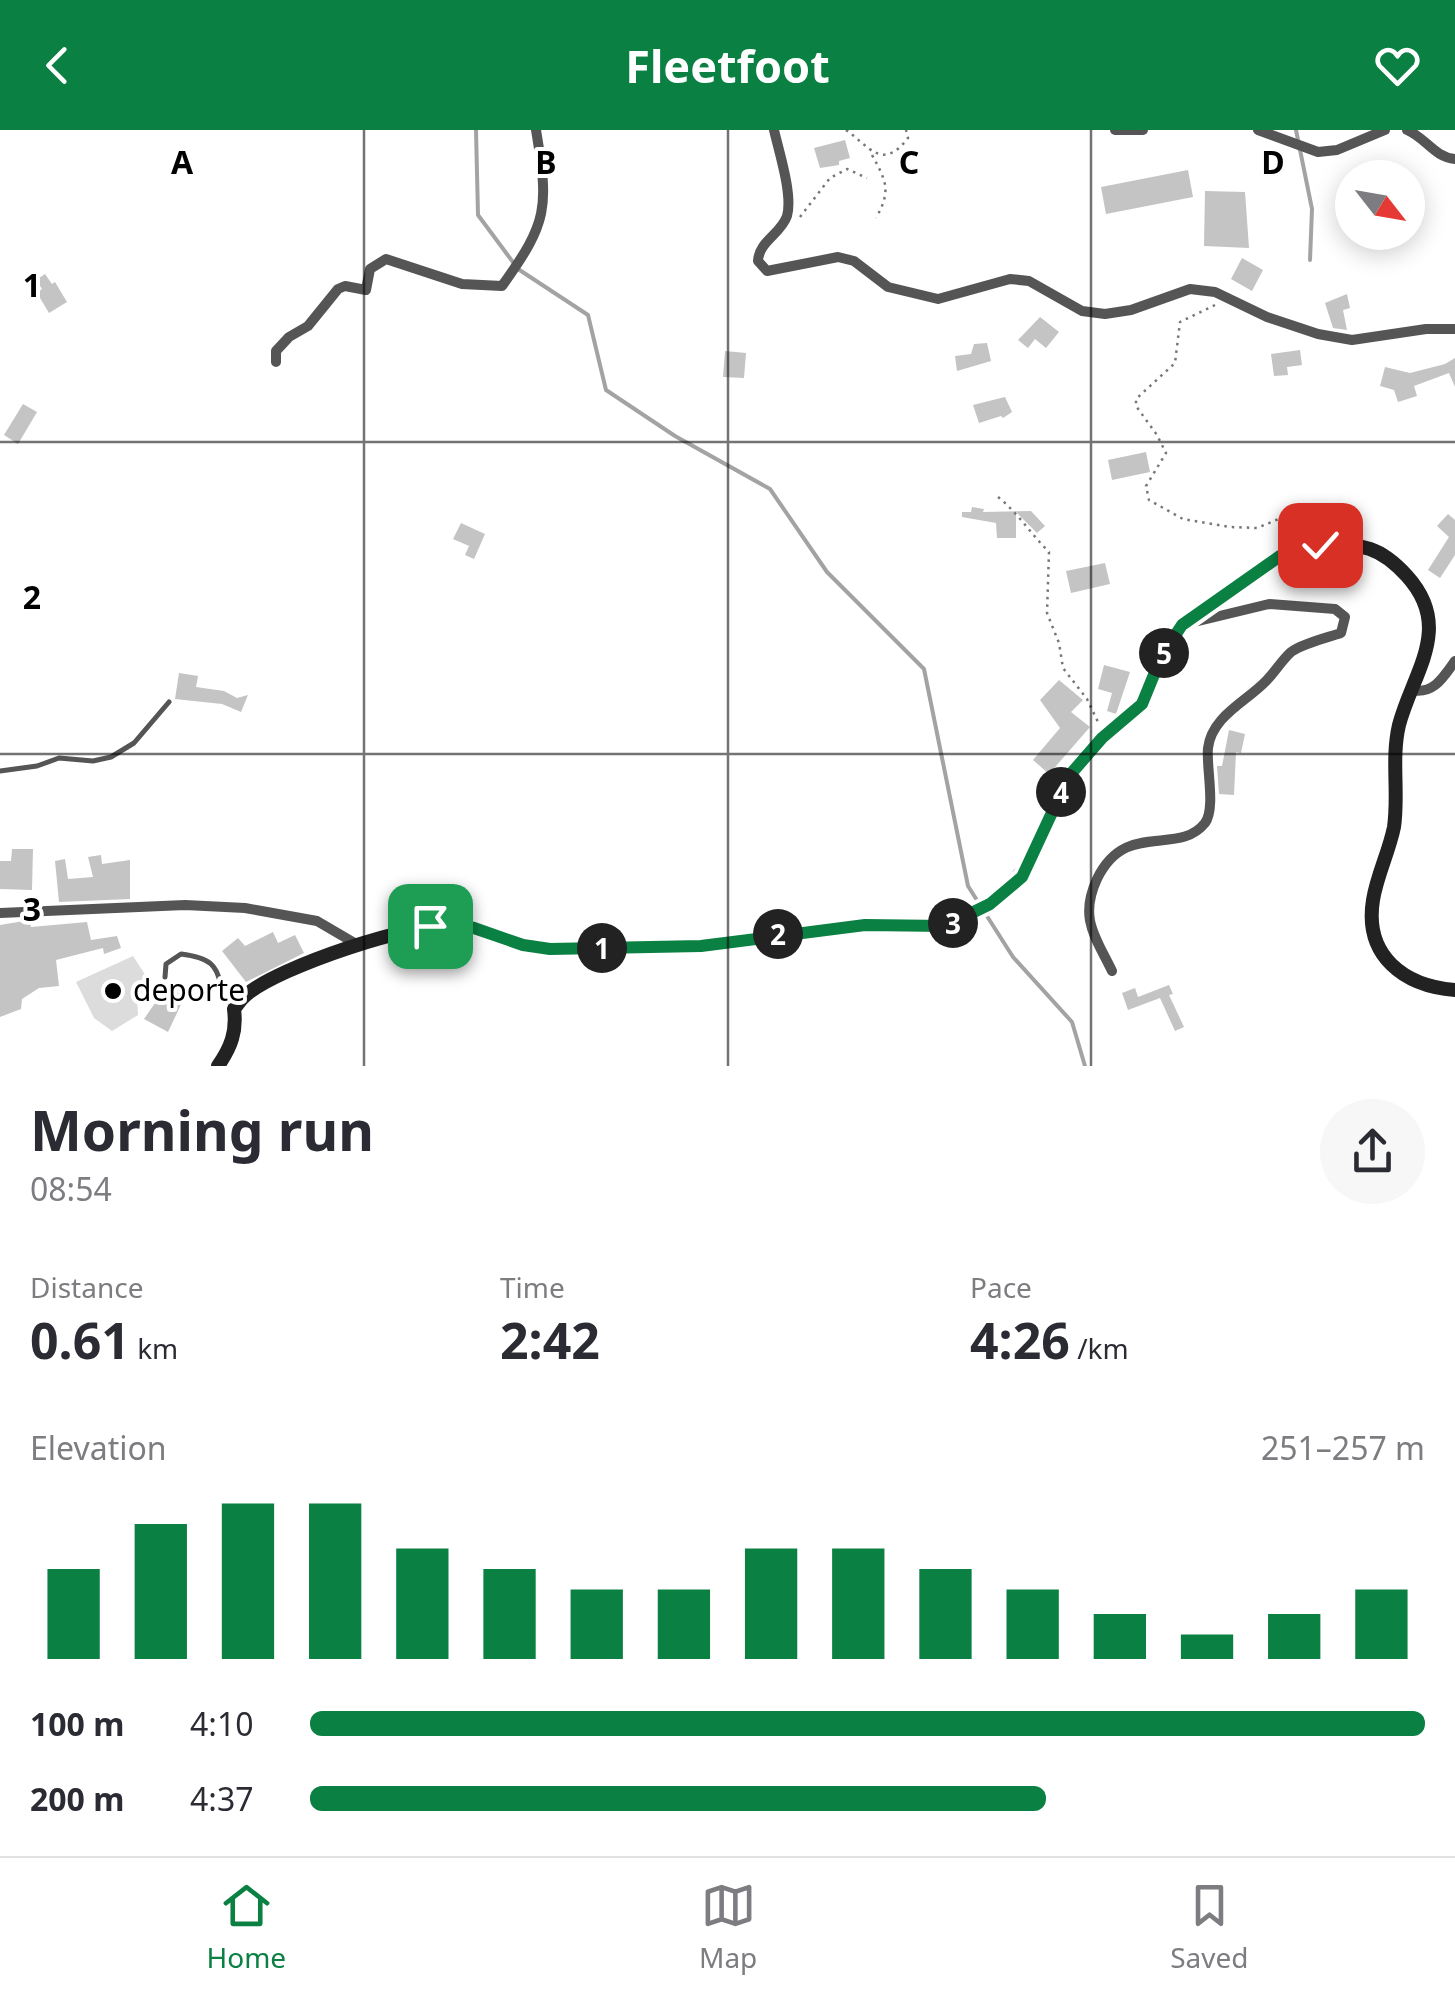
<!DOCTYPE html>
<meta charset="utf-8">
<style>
body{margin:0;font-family:"Noto Sans",sans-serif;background:#f7f7f7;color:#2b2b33;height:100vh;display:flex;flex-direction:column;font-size:38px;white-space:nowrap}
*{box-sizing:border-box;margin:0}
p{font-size:32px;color:#7c7c81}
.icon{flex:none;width:55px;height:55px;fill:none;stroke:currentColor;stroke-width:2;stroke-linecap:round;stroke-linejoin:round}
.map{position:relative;height:936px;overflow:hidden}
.side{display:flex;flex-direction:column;background:#fff;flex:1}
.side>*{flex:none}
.needle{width:65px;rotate:121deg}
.controls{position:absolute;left:1335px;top:30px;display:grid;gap:20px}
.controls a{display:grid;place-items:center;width:90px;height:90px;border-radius:50%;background:#fff;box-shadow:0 5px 25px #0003;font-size:50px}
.pin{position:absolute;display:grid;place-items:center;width:85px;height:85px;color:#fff;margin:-42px;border-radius:20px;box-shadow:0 5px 15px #0006}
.km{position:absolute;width:50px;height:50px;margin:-25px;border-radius:50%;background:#222;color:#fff;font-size:28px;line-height:50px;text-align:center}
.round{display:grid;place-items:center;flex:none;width:105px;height:105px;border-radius:52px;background:#f7f7f7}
.overview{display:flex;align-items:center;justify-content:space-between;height:170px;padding:0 30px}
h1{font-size:55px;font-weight:700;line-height:75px}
.figures{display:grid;grid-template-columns:repeat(3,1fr);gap:15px;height:170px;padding:10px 30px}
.figures div{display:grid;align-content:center}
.figures b{font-size:50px;font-weight:700}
.figures small{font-size:28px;font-weight:400}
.figures p{font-size:28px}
.chart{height:280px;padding:20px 30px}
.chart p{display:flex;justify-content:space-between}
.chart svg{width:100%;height:180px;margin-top:10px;stroke:#0b8043;stroke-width:6}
ul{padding:0 30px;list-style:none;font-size:32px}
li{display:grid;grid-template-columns:160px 120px 1fr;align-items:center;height:75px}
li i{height:25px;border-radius:12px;background:#0b8043}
header{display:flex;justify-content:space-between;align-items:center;height:130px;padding:0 30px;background:#0b8043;color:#fff;font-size:45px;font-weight:700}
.menu{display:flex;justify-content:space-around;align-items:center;height:140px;border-top:2px solid #e1e1e2;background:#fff;font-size:28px;color:#7c7c81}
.menu a{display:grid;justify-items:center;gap:5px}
.menu .selected{color:#0b8043}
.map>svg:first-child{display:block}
</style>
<header><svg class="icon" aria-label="back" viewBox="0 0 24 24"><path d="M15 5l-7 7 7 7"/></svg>Fleetfoot<svg class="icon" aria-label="heart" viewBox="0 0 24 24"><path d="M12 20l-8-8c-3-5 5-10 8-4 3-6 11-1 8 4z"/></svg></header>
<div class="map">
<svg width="1455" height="936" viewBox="0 0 1455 936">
<rect width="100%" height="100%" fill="#fff"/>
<polygon fill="#dcdcdc" points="133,826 153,857 137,866 138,885 112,901 94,888 76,852"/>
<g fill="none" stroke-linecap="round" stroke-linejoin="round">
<g stroke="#a3a3a3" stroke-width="4">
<polyline points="476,0 478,85 518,139 588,185 606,260 675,306 770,359 827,442 924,539 968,756 980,775"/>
<polyline points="1296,0 1312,79 1310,130"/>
<polyline points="985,783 1013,827 1072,892 1085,936"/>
</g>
</g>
<g fill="#c4c4c4">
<polygon points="845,10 850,28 839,31 839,35 820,38 814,18"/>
<polygon points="1188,40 1193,67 1106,84 1101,57"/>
<polygon points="1205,61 1245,62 1249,118 1204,116"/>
<polygon points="1242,128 1263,140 1252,161 1231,149"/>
<polygon points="45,144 52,154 55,152 67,172 49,183 37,163 42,159 36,150"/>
<polygon points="1347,164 1350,178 1343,180 1347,200 1333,198 1325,173"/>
<polygon points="1040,187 1059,202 1046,218 1035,209 1028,218 1018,210"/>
<polygon points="987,213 991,231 957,241 955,226 971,224 974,214"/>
<polygon points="1300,220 1302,235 1287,237 1288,245 1274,246 1271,224"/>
<polygon points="725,221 746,223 744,248 723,247"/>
<polygon points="1455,228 1455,257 1449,243 1414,256 1417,266 1398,272 1394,260 1380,256 1385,237 1410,243 1445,234"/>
<polygon points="1005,267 1012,282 1003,288 1001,286 979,293 973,275"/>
<polygon points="23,274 37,282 18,314 4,305"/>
<polygon points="1146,322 1150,342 1112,350 1108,330"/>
<polygon points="972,377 984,379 983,382 1031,381 1045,396 1037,403 1016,382 1016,408 997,408 996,393 962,387 962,382 971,382"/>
<polygon points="1448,384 1455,390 1455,425 1440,448 1428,440 1449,407 1437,396"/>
<polygon points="461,393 485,404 474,429 465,425 469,416 453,409"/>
<polygon points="1105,433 1110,454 1071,463 1066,441"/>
<polygon points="1104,535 1130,542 1116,584 1107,581 1112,563 1098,559"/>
<polygon points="179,543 198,546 196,557 224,561 237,568 248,565 241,582 222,574 175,569"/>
<polygon points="1059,550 1083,570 1071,582 1090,597 1049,644 1033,630 1060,598 1040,570"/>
<polygon points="1229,600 1245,604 1241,623 1236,622 1234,665 1219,664 1217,636 1222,636"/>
<polygon points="12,719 33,719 32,760 0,759 0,731 11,731"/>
<polygon points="101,725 102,734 130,730 130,769 59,772 55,731 65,729 68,749 93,747 88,727"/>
<polygon points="30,790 31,797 87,792 91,810 117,806 121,818 104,824 103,818 56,830 59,856 39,858 22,869 21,879 0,887 0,795"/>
<polygon points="273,802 278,813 295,805 304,823 246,852 222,821 238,808 245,816"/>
<polygon points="171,850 181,856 177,862 185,866 168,902 144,889"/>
<polygon points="1169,855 1173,864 1169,865 1184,897 1175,901 1160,868 1128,880 1122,863 1135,858 1138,867"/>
</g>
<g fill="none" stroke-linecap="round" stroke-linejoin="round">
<g stroke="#777" stroke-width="2.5" stroke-dasharray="2.5 5" stroke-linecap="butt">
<path d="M846,0C869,16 882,42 908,8L906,0"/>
<path d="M872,25C887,52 891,61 876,88"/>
<polyline points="800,87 830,48 847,39 867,48"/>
<polyline points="1215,175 1180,192 1175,233 1136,269 1136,276 1157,305 1166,323 1146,356 1149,370 1183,389 1230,397 1257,398 1286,386 1310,405"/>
<path d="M998,367C1018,383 1030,403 1049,422L1047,483L1059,513L1063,538L1087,569L1098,592"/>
</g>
<g stroke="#555" stroke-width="5">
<polyline points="0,641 37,636 59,628 93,631 111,627 134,613 169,572"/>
<path d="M165,847L166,834L181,824C227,830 211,844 232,877"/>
</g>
<g stroke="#555" stroke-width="10">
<path d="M774,0C779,22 793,65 787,86C781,104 759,111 758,131L767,141L838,127L854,131L888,157L938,169L1010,149L1029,151L1082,181L1105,184L1131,180L1190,159L1215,162L1267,187L1318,204L1352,210L1426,199H1455"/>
<polyline points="1115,0 1143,0"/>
<polyline points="1258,0 1318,22 1337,20 1385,0"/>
<path d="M1407,0C1426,8 1434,27 1455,29"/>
<path d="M276,232V221L289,207L308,196L338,159L345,156L366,160L370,139L386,129L462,154L502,156C548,92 549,78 536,0"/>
<path d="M1411,560C1433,565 1443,548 1455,531"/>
<polyline points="0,783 185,775 245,778 317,791 358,815"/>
<path d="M1112,841C1095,806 1079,788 1097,749C1126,689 1178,727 1205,693C1216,678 1206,637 1208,618C1212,586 1246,572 1266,551C1275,542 1282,530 1291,522C1304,513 1326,508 1341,503L1345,487L1335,479L1269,474L1186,494"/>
</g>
<path stroke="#222" stroke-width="14" d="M218,936C231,917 237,902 234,879C238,874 241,869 246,865C278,837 415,791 458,795C489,798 516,816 548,819C594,823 643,817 689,816C748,814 807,796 866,795C892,794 926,803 950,794C995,777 1023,750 1042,706C1051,686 1057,665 1069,646C1079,632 1093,615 1106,604C1118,595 1133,586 1142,574C1158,550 1161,521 1180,498C1189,487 1205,479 1217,470C1263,436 1309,401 1370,419C1385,424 1397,435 1407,446C1454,498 1413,542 1399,595C1391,629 1399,663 1394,697C1389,722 1377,745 1373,770C1364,826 1404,856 1455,860"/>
</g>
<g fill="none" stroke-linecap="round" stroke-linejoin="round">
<g stroke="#fff" stroke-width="20">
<polyline id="route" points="430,796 454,794 474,798 523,815 550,819 701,816 865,795 945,796 990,774 1022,747 1069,646 1102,608 1142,574 1162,525 1182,495 1280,426 1320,415"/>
</g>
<use href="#route" stroke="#0b8043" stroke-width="12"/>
</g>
<path fill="none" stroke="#000" stroke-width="2.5" stroke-opacity="0.55" d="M364,0V936M728,0V936M1091,0V936M0,312H1455M0,624H1455"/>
<circle fill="#000" stroke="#fff" stroke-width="4" cx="113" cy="861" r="10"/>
<g text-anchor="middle" stroke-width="8" stroke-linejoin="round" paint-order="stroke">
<g font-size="30" fill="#000" stroke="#fff" text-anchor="start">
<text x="133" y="871">deporte</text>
</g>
</g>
<g font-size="32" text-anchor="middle" font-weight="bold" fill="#000" stroke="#fff" stroke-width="8" stroke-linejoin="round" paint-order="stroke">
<text x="182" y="44">A</text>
<text x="546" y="44">B</text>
<text x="909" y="44">C</text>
<text x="1273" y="44">D</text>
<text x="32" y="167">1</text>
<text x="32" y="479">2</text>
<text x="32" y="791">3</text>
</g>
</svg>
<div class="controls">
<a><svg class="needle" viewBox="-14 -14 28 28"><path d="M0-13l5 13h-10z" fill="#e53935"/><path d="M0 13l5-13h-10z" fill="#7c7c81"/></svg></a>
</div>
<div class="pin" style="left:430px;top:796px;background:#1e9e55"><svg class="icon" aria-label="arrive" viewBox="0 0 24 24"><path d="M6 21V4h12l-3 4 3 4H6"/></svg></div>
<div class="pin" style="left:1320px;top:415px;background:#d93025"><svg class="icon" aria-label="check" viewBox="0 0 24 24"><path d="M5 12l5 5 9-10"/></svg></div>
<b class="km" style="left:602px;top:818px">1</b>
<b class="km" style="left:778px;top:804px">2</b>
<b class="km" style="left:953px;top:793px">3</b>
<b class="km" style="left:1061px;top:662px">4</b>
<b class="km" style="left:1164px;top:523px">5</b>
</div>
<section class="side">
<div class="overview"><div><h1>Morning run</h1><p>08:54</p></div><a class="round"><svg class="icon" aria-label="share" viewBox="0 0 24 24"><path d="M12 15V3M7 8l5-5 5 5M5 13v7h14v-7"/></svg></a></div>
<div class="figures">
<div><p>Distance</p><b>0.61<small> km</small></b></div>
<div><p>Time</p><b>2:42</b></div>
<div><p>Pace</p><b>4:26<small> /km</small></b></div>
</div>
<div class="chart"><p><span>Elevation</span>251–257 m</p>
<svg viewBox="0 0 160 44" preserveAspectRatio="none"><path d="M5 44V22M15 44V11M25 44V6M35 44V6M45 44V17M55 44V22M65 44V27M75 44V27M85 44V17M95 44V17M105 44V22M115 44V27M125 44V33M135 44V38M145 44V33M155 44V27"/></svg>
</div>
<ul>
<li><b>100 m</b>4:10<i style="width:100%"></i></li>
<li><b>200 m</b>4:37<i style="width:66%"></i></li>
</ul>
</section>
<nav class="menu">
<a class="selected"><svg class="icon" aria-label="home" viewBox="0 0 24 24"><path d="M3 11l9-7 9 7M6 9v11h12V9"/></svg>Home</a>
<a><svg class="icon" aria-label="map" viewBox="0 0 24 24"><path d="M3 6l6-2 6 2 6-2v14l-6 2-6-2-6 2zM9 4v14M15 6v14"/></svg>Map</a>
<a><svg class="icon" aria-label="saved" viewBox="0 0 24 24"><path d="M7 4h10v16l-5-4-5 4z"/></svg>Saved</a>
</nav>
